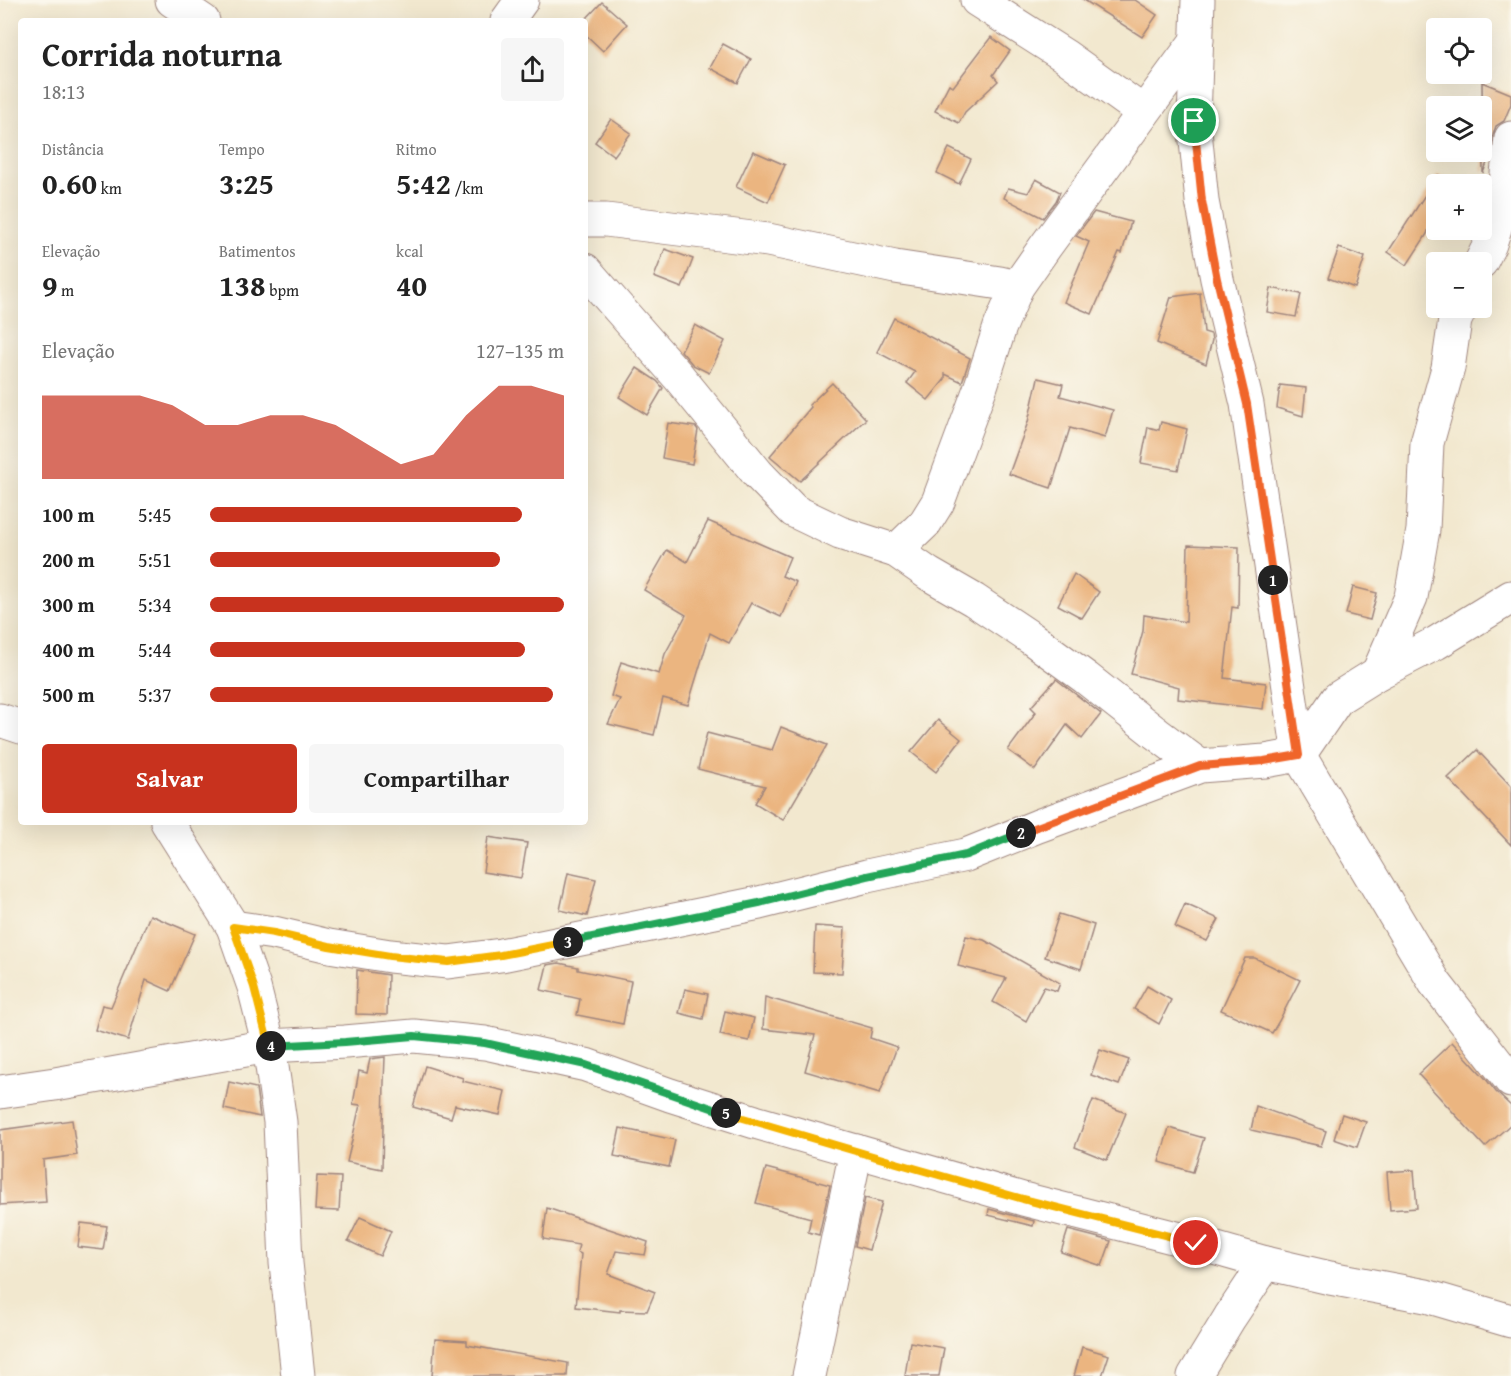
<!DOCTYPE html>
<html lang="pt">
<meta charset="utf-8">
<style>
body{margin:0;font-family:"Gentium Book Plus",serif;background:#f6f6f6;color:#222;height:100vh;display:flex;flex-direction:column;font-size:22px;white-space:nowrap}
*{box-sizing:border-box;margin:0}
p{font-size:20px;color:#767676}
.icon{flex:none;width:33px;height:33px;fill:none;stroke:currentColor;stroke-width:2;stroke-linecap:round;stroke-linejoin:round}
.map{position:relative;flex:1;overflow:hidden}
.details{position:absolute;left:18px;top:18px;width:570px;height:807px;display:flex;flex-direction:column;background:#fff;border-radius:6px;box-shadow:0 6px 24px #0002}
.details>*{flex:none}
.controls{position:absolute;left:1426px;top:18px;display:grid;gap:12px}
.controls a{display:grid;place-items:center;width:66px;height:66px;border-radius:6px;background:#fff;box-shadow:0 6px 24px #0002;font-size:30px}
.pin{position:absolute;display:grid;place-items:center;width:51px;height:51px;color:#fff;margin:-26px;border:3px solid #fff;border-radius:50%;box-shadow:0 2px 6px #0007}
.km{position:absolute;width:30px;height:30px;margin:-15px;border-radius:50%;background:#222;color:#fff;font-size:16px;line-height:30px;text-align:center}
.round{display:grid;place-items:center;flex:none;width:63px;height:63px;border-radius:6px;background:#f6f6f6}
.overview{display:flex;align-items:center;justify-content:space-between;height:102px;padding:0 24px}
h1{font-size:33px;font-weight:700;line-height:45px}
.metrics{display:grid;grid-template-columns:repeat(3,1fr);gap:9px;height:102px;padding:6px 24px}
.metrics div{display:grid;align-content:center}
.metrics b{font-size:30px;font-weight:700}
.metrics small{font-size:16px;font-weight:400}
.metrics p{font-size:16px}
.chart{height:168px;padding:12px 24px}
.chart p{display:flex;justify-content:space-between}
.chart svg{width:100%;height:108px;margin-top:6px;fill:#c8321e;opacity:.7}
.cta{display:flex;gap:12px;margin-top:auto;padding:12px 24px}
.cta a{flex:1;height:69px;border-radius:6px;background:#c8321e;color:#fff;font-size:24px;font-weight:700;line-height:69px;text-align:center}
.cta a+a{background:#f6f6f6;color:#222}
ul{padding:0 24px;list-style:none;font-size:20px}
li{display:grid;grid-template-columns:96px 72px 1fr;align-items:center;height:45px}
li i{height:15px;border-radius:8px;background:#c8321e}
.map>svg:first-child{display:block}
</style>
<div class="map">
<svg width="1511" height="1376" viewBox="0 0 1511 1376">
<rect width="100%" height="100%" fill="#fbf7ec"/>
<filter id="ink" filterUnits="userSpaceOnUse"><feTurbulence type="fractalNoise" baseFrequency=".0167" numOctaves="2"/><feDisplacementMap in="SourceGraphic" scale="12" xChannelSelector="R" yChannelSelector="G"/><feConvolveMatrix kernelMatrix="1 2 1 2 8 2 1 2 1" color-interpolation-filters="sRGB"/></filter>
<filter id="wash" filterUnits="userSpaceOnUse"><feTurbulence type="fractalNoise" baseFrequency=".008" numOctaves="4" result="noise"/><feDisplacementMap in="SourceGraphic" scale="24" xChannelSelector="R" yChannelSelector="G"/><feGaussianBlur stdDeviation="1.35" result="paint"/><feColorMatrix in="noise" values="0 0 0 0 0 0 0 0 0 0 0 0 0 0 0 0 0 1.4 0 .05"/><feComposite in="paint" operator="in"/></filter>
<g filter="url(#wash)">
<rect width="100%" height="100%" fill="#f2e8cf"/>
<g id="blocks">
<g fill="#ebb580">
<polygon points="1084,0 1135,0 1157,15 1142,37"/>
<polygon points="602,2 627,24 603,51 585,34 584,21"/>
<polygon points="991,37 1010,51 993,75 998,81 965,112 959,123 935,111 949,84 953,87"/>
<polygon points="723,44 751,59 738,83 710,68"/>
<polygon points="1482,82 1511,94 1511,104 1504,121 1496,126 1493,135 1490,155 1483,173"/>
<polygon points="611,119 631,133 614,156 595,142"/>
<polygon points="949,148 971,159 959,184 937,173"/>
<polygon points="753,151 785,165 768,202 736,187"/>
<polygon points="1438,175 1446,179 1444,184 1437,184 1437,205 1427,234 1407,265 1388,252"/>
<polygon points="1036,179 1060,192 1056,201 1043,218 1004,198 1008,188 1028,193"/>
<polygon points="1094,212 1131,222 1122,253 1119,252 1092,314 1064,302 1089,242 1076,236"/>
<polygon points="1339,248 1365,257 1355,288 1328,278"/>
<polygon points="665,249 693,259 682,288 654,277"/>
<polygon points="1271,288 1301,294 1296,317 1267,312"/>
<polygon points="1200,293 1204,332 1211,334 1212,340 1206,364 1157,343 1171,297"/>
<polygon points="894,318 970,358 962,382 945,374 945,379 928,400 907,383 915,372 877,352"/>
<polygon points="695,325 725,341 709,373 693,365 681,351"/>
<polygon points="637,368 657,381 663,388 647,415 619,397"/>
<polygon points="1038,378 1063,384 1060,396 1113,410 1105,438 1070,428 1051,488 1009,474 1028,422"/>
<polygon points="832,383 866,419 800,481 770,456 811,407 809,405"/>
<polygon points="1280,385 1306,388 1303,416 1277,408"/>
<polygon points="1161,422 1187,429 1178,470 1141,463 1148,427 1159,430"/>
<polygon points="668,423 696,427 698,430 692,464 662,458"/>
<polygon points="708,521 790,557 782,576 796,582 781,617 751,603 729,643 710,633 688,705 663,698 654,735 608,724 620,699 611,696 621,662 659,674 665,654 686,615 644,590 667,550 687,562"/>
<polygon points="1188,545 1239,547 1238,608 1232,607 1224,678 1266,683 1263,709 1178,699 1179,687 1131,674 1143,631 1144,615 1186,622"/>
<polygon points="1074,574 1099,592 1082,618 1058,605"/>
<polygon points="1353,587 1377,593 1370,620 1346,614"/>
<polygon points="1056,679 1101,714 1082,739 1067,725 1035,770 1008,750 1036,712 1031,707"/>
<polygon points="938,720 961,739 936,772 911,752"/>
<polygon points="781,727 827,745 783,820 755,803 765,786 698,769 707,733 772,750"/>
<polygon points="1477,750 1511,786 1511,845 1448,778"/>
<polygon points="488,837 527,843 521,878 483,872"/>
<polygon points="568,873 596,879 587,916 560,910"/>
<polygon points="1185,904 1219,919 1207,941 1175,927"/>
<polygon points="1059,914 1094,925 1081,969 1045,957"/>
<polygon points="150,915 195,934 170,991 146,980 128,1040 95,1030 102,1005 111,1007"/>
<polygon points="815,926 845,928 842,973 813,972"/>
<polygon points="966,936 984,940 1060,983 1057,991 1044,987 1026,1021 993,1002 1006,978 958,966"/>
<polygon points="1245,958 1255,958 1300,980 1279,1021 1272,1033 1221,1010"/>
<polygon points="559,963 578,967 578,970 631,981 623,1024 577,1015 580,999 541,990 547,965"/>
<polygon points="357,970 388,975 387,1015 356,1014"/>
<polygon points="1147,986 1171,1000 1159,1024 1134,1009"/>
<polygon points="685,989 708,994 703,1019 679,1013"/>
<polygon points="765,997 872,1028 870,1038 897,1047 880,1093 805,1071 815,1035 763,1029"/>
<polygon points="725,1011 754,1018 749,1041 720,1035"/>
<polygon points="1452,1042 1485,1078 1496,1092 1511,1106 1511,1124 1485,1147 1418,1074"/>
<polygon points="1100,1050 1129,1060 1119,1085 1091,1075"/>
<polygon points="385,1057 384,1082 382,1169 347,1162 360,1105 353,1104 359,1071 367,1073 370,1059"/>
<polygon points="425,1066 463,1078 462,1081 505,1091 500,1115 455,1105 451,1118 413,1107"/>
<polygon points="229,1082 256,1088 260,1117 224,1109"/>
<polygon points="1093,1100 1126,1113 1107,1160 1075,1147"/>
<polygon points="1256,1106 1326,1131 1321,1146 1251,1130"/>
<polygon points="1342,1114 1366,1122 1357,1147 1334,1139"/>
<polygon points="72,1120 77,1155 43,1160 46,1202 0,1205 0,1130"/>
<polygon points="620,1128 675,1140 669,1167 614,1156"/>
<polygon points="1169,1128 1204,1138 1193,1172 1159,1162"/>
<polygon points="766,1168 830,1185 819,1235 808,1232 811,1218 756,1203"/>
<polygon points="1414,1170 1417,1208 1390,1210 1387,1172"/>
<polygon points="317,1176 341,1177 339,1211 315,1210"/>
<polygon points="865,1198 882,1202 869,1250 855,1246"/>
<polygon points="547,1208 648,1242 645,1255 616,1251 608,1274 655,1292 647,1311 620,1310 620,1312 576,1307 581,1254 577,1252 579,1245 543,1239"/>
<polygon points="989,1209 1034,1221 1033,1226 988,1215"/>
<polygon points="360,1217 391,1231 380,1256 348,1241"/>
<polygon points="81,1223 107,1226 103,1250 78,1247"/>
<polygon points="1068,1230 1111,1241 1102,1266 1061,1252"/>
<polygon points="435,1339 467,1341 467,1345 568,1363 567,1376 432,1376"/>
<polygon points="910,1342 944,1348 939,1376 905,1376"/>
<polygon points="1082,1347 1109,1355 1102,1376 1074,1376"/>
</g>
</g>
</g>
<g filter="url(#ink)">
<use href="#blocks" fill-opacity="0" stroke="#9e847d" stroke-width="1.5"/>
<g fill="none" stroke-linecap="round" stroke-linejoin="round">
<g stroke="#9e847d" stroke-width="35">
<g id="minor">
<polyline points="172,0 203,21"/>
<polyline points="977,0 1065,56 1143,112"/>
<polyline points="1198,0 1194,121 1202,201 1217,279 1247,404 1299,755 1435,983 1511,1081"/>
<polyline points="507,21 522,0"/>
<polyline points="585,220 606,220 768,240 895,267 1000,283 1017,287"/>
<polyline points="1481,262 1490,244 1504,200 1511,138"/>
<polyline points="585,270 678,376 758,474 794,511 840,533 896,551 929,574 974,600 1031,638 1086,678 1157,734 1200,766"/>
<polyline points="896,551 925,523 938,502 981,386 1000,327 1017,287 1045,247 1197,40"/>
<polyline points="1378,673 1411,597 1423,530 1427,443 1448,368 1455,320 1461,308"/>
<polyline points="0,720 21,727"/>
<polyline points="167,822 233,927 254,987 269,1046 280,1122 286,1263 298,1376"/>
<polyline points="233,927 274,933 329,946 390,956 448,962 501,955 759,903 867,876 966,855 1038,826 1200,766 1265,761 1299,755 1338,698 1378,673 1436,643 1511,597"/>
<polyline points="0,1092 55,1084 269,1046 345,1042 414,1036 485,1043 586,1065 670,1095 755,1122 1023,1199 1196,1243 1266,1263 1330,1278 1426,1296 1511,1321"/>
<polyline points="809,1376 856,1151"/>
<polyline points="1194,1376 1230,1317 1266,1263"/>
</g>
</g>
<use href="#minor" stroke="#fff" stroke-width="33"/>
</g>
</g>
<g fill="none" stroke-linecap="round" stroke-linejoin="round" filter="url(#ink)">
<g stroke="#fff" stroke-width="12">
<polyline id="split-1" points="1194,121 1202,201 1217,279 1247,404 1273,580"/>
</g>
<g stroke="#fff" stroke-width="12">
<polyline id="split-2" points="1021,833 1200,766 1264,761 1299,755 1273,580"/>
</g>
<g stroke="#fff" stroke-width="12">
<polyline id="split-3" points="568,942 759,903 867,876 966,855 1021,833"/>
</g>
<g stroke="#fff" stroke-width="12">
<polyline id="split-4" points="271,1046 269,1046 254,987 233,927 274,933 329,946 390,956 448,962 501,955 568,942"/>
</g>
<g stroke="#fff" stroke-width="12">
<polyline id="split-5" points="271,1046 345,1042 414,1036 485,1043 586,1065 726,1113"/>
</g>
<g stroke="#fff" stroke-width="12">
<polyline id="split-6" points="726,1113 893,1162 1023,1199 1196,1243"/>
</g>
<use href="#split-1" stroke="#f0652b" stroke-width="8"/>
<use href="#split-2" stroke="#f0652b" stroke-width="8"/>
<use href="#split-3" stroke="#22a559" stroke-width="8"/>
<use href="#split-4" stroke="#f5b400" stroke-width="8"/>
<use href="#split-5" stroke="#22a559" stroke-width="8"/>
<use href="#split-6" stroke="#f5b400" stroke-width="8"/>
</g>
</svg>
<div class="controls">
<a><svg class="icon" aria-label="locate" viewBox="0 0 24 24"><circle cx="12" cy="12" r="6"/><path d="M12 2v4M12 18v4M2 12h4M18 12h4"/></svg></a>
<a><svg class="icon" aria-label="layers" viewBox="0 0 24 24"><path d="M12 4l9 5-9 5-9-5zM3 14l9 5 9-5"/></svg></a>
<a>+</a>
<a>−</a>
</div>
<div class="pin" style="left:1194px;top:121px;background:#1e9e55"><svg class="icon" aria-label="arrive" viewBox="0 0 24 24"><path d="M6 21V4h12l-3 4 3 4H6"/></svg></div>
<div class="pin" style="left:1196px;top:1243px;background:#d93025"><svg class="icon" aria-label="check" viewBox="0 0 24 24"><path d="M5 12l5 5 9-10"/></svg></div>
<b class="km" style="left:1273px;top:580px">1</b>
<b class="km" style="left:1021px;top:833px">2</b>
<b class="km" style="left:568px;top:942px">3</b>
<b class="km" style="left:271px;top:1046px">4</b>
<b class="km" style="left:726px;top:1113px">5</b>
<section class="details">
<div class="overview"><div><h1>Corrida noturna</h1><p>18:13</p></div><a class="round"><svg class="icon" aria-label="share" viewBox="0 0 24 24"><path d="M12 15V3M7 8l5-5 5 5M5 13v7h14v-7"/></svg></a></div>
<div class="metrics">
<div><p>Distância</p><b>0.60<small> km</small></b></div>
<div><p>Tempo</p><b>3:25</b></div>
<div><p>Ritmo</p><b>5:42<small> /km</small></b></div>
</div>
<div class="metrics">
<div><p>Elevação</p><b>9<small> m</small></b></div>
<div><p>Batimentos</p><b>138<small> bpm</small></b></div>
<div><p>kcal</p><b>40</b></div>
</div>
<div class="chart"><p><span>Elevação</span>127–135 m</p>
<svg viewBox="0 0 160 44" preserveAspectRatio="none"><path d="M0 44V10L10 10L20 10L30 10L40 14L50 22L60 22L70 18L80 18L90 22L100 30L110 38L120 34L130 18L140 6L150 6L160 10V44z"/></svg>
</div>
<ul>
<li><b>100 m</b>5:45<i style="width:88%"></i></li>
<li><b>200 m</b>5:51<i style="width:82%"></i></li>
<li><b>300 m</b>5:34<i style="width:100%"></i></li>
<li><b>400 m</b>5:44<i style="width:89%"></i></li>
<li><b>500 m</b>5:37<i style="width:97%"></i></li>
</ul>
<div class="cta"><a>Salvar</a><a>Compartilhar</a></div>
</section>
</div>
